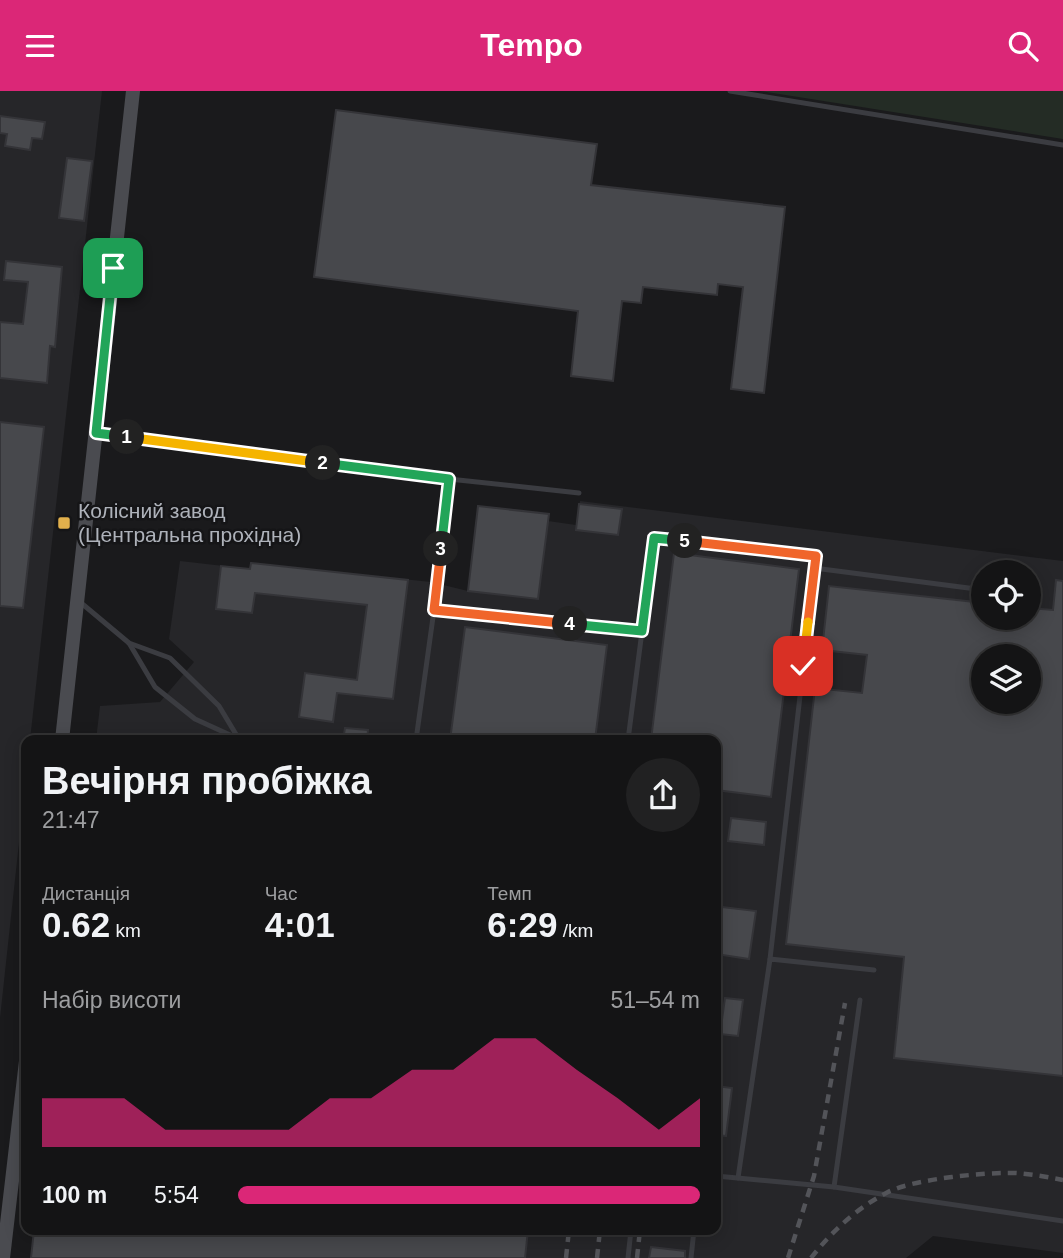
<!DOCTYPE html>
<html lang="uk">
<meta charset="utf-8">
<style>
body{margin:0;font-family:Helvetica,sans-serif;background:#212122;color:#f1f3f6;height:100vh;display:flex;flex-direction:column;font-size:26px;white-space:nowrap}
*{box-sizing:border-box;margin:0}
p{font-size:23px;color:#9d9ea0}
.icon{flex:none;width:38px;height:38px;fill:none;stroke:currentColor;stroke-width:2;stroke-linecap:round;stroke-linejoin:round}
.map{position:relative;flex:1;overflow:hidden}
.panel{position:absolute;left:21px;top:644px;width:700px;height:500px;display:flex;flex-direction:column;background:#141415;border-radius:14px;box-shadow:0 4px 18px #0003,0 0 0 2px #333334}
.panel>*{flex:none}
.buttons{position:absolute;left:971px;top:469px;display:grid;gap:14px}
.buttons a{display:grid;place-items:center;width:70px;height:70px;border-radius:50%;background:#141415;box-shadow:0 4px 18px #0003,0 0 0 2px #333334;font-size:35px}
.pin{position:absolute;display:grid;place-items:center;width:60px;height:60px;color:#fff;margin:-30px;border-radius:14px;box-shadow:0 4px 10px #0006}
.km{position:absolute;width:35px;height:35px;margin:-18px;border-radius:50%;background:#222;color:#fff;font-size:19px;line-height:35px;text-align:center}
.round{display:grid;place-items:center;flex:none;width:74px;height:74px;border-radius:37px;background:#212122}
.headline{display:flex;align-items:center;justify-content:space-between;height:119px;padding:0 21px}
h1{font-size:38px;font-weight:700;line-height:52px}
.stats{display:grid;grid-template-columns:repeat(3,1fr);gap:10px;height:119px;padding:7px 21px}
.stats div{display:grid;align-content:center}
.stats b{font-size:35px;font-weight:700}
.stats small{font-size:19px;font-weight:400}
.stats p{font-size:19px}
.chart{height:196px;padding:14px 21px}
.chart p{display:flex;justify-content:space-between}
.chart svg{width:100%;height:126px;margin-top:7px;fill:#db2777;opacity:.7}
ul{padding:0 21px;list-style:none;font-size:23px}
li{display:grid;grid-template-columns:112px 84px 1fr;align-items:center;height:52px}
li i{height:18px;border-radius:9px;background:#db2777}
header{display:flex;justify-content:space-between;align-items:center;height:91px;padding:0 21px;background:#db2777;color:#fff;font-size:32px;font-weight:700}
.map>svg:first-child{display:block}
</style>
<header><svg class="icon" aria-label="menu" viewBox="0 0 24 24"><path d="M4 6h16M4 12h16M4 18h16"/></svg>Tempo<svg class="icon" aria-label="search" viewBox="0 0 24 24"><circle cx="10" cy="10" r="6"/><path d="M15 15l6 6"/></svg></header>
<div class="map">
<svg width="1063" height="1167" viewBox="0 0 1063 1167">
<rect width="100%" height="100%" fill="#1a1a1c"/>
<g fill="#262629" fill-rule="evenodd">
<polygon points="0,0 102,0 30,649 26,649 26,687 0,927"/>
<path d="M580,410L1063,470V1162L933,1145L906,1167H31L34,1139H716V649H96L100,615L160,611L194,571L169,548L180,470L250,478L251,472L431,491L468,500L478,415L549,423L548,430L576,434ZM984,481H1029V527H984ZM984,565H1029V611H984Z"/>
</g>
<polygon fill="#242c25" points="760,0 1063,0 1063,48"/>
<g fill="#47484c" stroke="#343438" stroke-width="2" fill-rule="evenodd">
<polygon points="336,19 597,53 591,94 785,116 764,302 731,298 743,196 718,193 717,204 643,196 641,212 622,210 613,290 571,285 578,220 314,186"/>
<polygon points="0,25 45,31 42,48 32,47 30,59 5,55 7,43 0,42"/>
<polygon points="67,67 92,70 84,130 59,127"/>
<polygon points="6,170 62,176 55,256 50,255 47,292 0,287 0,231 23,233 28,191 4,189"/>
<polygon points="0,331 44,336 23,517 0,515"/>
<polygon points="579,413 622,418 618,444 576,439"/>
<polygon points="478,415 549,423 538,508 468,500"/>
<polygon points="674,462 799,478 771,706 716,699 716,649 651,649"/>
<polygon points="251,472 408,489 393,608 337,602 333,631 299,626 305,582 357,589 367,514 255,502 252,522 216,518 221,475 250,478"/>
<path d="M1056,489L1063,490V985L894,967L904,866L786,853L815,597L862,602L867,564L822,559L829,495L984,512V527H1029V517L1053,519ZM984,565H1029V611H984Z"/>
<polygon points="465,536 607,554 595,649 450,649"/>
<polygon points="345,637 368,639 367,649 343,649"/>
<polygon points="731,727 766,731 764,754 728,750"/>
<polygon points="722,816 756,820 749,868 716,863"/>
<polygon points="725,907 743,909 738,945 720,943"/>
<polygon points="716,995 732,997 726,1045 716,1044"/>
<polygon points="34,1139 528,1139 525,1167 31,1167"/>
<polygon points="651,1156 685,1160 685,1167 649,1167"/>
</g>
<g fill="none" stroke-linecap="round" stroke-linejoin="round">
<g stroke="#3b3c41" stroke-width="5">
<polyline points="730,0 1063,54"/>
<polyline points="98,343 449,388"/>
<polyline points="579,402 449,388 434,519 642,540"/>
<polyline points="814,477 984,499"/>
<polyline points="80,511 129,552 155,596 195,628 241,649"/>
<polyline points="129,552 170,567 219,615 237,645"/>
<polyline points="416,649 434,519"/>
<polyline points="628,649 654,447 816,465 770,868"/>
<polyline points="860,909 834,1096 1063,1130"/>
<polyline points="716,1085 834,1096"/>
<polyline points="738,1087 770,868 874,879"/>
<polyline points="628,1167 631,1139"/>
<polyline points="691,1167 694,1139"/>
</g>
<g stroke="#4a4b50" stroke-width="14">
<polyline points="62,649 133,0"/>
<polyline points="3,1167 26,970"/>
</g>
<g stroke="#535459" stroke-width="4.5" stroke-dasharray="9 7" stroke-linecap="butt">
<polyline points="566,1167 569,1139"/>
<polyline points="597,1167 600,1139"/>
<polyline points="637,1167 640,1139"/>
<polyline points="788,1167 814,1085 845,912"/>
<path d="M811,1167C832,1140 857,1117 888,1101C914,1088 985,1081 1015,1082C1031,1083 1047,1086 1063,1089"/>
</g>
</g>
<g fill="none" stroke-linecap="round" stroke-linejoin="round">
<g stroke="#fff" stroke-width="14">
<polyline id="split-1" points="113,177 96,342 127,346"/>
</g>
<g stroke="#fff" stroke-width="14">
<polyline id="split-2" points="127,346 323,372"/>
</g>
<g stroke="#fff" stroke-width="14">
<polyline id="split-3" points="323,372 449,388 441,458"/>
</g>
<g stroke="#fff" stroke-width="14">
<polyline id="split-4" points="441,458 434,519 570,533"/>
</g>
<g stroke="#fff" stroke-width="14">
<polyline id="split-5" points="570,533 642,540 654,447 685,450"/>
</g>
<g stroke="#fff" stroke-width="14">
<polyline id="split-6" points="685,450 816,465 808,531"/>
</g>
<g stroke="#fff" stroke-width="14">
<polyline id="split-7" points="803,575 808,531"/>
</g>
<use href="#split-1" stroke="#22a559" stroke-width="9"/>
<use href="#split-2" stroke="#f5b400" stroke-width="9"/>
<use href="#split-3" stroke="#22a559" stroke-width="9"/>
<use href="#split-4" stroke="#f0652b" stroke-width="9"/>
<use href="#split-5" stroke="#22a559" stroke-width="9"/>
<use href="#split-6" stroke="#f0652b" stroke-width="9"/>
<use href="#split-7" stroke="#f5b400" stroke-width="9"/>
</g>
<rect fill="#e2b04c" stroke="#151517" stroke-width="2.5" x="57" y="425" width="14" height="14" rx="3.5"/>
<g text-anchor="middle" stroke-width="5" stroke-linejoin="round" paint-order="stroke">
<g font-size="21" fill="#aeb2ba" stroke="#151517" text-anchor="start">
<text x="78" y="427">Колісний завод<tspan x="78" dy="24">(Центральна прохідна)</tspan></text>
</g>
</g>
</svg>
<div class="buttons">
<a><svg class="icon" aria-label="locate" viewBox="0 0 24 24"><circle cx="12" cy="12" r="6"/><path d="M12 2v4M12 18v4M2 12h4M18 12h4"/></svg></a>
<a><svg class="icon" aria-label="layers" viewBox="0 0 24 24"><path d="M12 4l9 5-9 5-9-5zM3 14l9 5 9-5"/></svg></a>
</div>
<div class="pin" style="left:113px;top:177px;background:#1e9e55"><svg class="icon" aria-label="arrive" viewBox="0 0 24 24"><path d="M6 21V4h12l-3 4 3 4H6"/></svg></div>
<div class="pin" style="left:803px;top:575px;background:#d93025"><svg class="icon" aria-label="check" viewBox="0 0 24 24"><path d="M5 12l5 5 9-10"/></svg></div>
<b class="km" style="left:127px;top:346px">1</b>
<b class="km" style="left:323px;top:372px">2</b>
<b class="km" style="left:441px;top:458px">3</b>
<b class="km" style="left:570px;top:533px">4</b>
<b class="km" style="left:685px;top:450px">5</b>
<section class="panel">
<div class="headline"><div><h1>Вечірня пробіжка</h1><p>21:47</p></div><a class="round"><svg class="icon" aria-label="share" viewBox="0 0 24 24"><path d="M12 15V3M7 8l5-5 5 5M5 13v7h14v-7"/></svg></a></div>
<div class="stats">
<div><p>Дистанція</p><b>0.62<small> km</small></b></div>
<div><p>Час</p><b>4:01</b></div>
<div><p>Темп</p><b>6:29<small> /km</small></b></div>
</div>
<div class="chart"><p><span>Набір висоти</span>51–54 m</p>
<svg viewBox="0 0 160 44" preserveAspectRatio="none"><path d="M0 44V27L10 27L20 27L30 38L40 38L50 38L60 38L70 27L80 27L90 17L100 17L110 6L120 6L130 17L140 27L150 38L160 27V44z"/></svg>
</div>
<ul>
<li><b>100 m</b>5:54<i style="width:100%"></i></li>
</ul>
</section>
</div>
